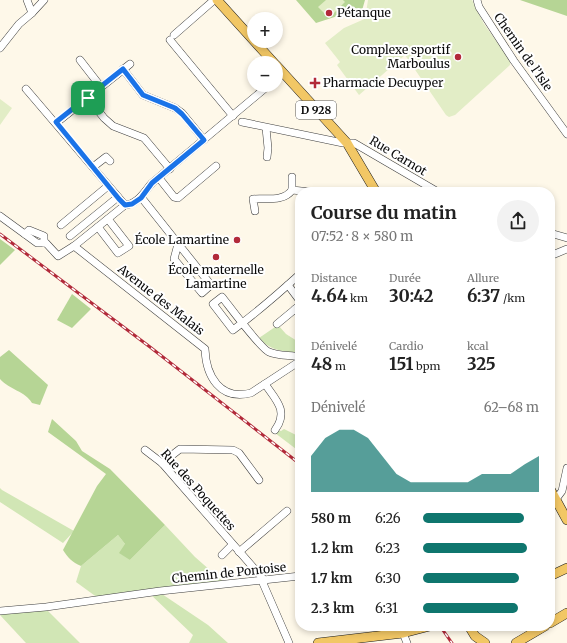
<!DOCTYPE html>
<html lang="fr">
<meta charset="utf-8">
<style>
body{margin:0;font-family:Merriweather,serif;background:#f2f2f2;color:#222;height:100vh;display:flex;flex-direction:column;font-size:15px;white-space:nowrap}
*{box-sizing:border-box;margin:0}
p{font-size:13px;color:#767676}
.icon{flex:none;width:22px;height:22px;fill:none;stroke:currentColor;stroke-width:2;stroke-linecap:round;stroke-linejoin:round}
.map{position:relative;flex:1;overflow:hidden}
.drawer{position:absolute;left:295px;top:187px;width:260px;height:444px;display:flex;flex-direction:column;background:#fff;border-radius:16px;box-shadow:0 2px 6px #0003}
.drawer>*{flex:none}
.fabs{position:absolute;left:247px;top:12px;display:grid;gap:8px}
.fabs a{display:grid;place-items:center;width:36px;height:36px;border-radius:50%;background:#fff;box-shadow:0 2px 6px #0003;font-size:20px}
.pin{position:absolute;display:grid;place-items:center;width:34px;height:34px;color:#fff;margin:-17px;border-radius:8px;box-shadow:0 2px 6px #0006}
.round{display:grid;place-items:center;flex:none;width:42px;height:42px;border-radius:21px;background:#f2f2f2}
.overview{display:flex;align-items:center;justify-content:space-between;height:68px;padding:0 16px}
h1{font-size:18px;font-weight:700;line-height:30px}
.metrics{display:grid;grid-template-columns:repeat(3,1fr);gap:6px;height:68px;padding:4px 16px}
.metrics div{display:grid;align-content:center}
.metrics b{font-size:17px;font-weight:700}
.metrics small{font-size:11px;font-weight:400}
.metrics p{font-size:11px}
.chart{height:112px;padding:8px 16px}
.chart p{display:flex;justify-content:space-between}
.chart svg{width:100%;height:72px;margin-top:4px;fill:#0f766e;opacity:.7}
ul{padding:0 16px;list-style:none;font-size:13px}
li{display:grid;grid-template-columns:64px 48px 1fr;align-items:center;height:30px}
li i{height:10px;border-radius:5px;background:#0f766e}
.map>svg:first-child{display:block}
</style>
<div class="map">
<svg width="567" height="643" viewBox="0 0 567 643">
<rect width="100%" height="100%" fill="#fef8e9"/>
<g fill="#d1e6b5">
<path d="M278,325L286,334L297,341L300,340V354C284,351 270,351 259,338Z"/>
<polygon points="284,429 300,437 300,452 275,433 276,430 281,431"/>
<polygon points="0,488 2,490 74,531 63,543 0,502"/>
<polygon points="165,525 195,557 227,585 156,590 208,625 228,643 189,643 193,635 148,592 98,598 76,582 81,566 118,535 125,544 130,560"/>
<polygon points="0,610 47,610 80,643 26,643 0,615"/>
</g>
<g fill="#b6d595">
<polygon points="296,0 365,0 361,14 354,17 350,12 316,23"/>
<polygon points="520,0 567,0 567,16"/>
<polygon points="0,239 15,250 0,265"/>
<polygon points="72,294 91,309 72,328 57,320"/>
<path d="M9,350L48,385L40,405L32,403C25,391 10,390 0,379V357Z"/>
<path d="M52,419L76,441L82,451L110,469L165,525L130,560L119,553L125,544L118,535L81,566C72,562 68,558 63,550L97,486L106,474L48,432Z"/>
</g>
<g fill="#e2edc6">
<polygon points="326,0 343,0 345,2 329,18 318,7"/>
<polygon points="368,0 472,0 484,24 510,60 510,65 455,115 449,117 446,115 405,55 359,95 337,65 340,62 325,43 344,28 369,17 366,13"/>
<polygon points="0,99 12,108 0,125"/>
</g>
<g fill="none" stroke-linecap="round" stroke-linejoin="round">
<g stroke="#3d3d3d" stroke-width="8">
<g id="minor">
<polyline points="477,0 479,7 514,61 567,134"/>
<polyline points="32,13 44,0"/>
<polyline points="174,35 214,0"/>
<polyline points="170,40 233,116"/>
<polyline points="0,48 19,24 32,13 27,0"/>
<polyline points="80,60 101,87"/>
<polyline points="123,69 143,95 175,108 182,113 204,140"/>
<polyline points="276,79 283,73"/>
<polyline points="26,89 125,205"/>
<polyline points="88,98 104,118 113,126 144,138 170,169"/>
<polyline points="242,122 343,143 354,143 438,192"/>
<polyline points="56,123 130,64"/>
<polyline points="266,128 268,148 267,157"/>
<polyline points="93,167 106,157 110,161"/>
<polyline points="292,177 292,190 311,192"/>
<polyline points="159,178 174,197 178,198 216,166"/>
<polyline points="141,197 211,285 202,293 174,259 178,244"/>
<path d="M255,211L253,199C266,198 284,202 292,190"/>
<path d="M0,216L37,243H46L58,256L74,246L125,205C138,204 144,192 152,183L269,85"/>
<polyline points="61,225 108,186"/>
<polyline points="98,227 118,253 129,246 108,219"/>
<polyline points="550,233 567,238"/>
<polyline points="25,234 29,230 44,236 44,243"/>
<polyline points="70,236 118,197"/>
<path d="M74,246L205,349C206,376 220,401 251,393L300,361"/>
<polyline points="550,256 567,249"/>
<path d="M300,274C278,294 256,313 233,330L213,304L222,297C230,307 260,348 269,352C278,356 290,355 300,357"/>
<polyline points="288,285 300,301"/>
<polyline points="295,309 300,315"/>
<polyline points="277,324 300,305"/>
<path d="M265,384C276,400 289,411 275,430"/>
<polyline points="145,450 162,463 265,581"/>
<polyline points="162,463 180,449 233,450 239,453 259,480"/>
<polyline points="556,499 562,491 567,468"/>
<polyline points="239,552 287,511"/>
<polyline points="222,555 232,545"/>
<polyline points="262,581 289,643"/>
<polyline points="0,611 46,607 160,591 300,576"/>
<polyline points="403,633 407,643"/>
</g>
</g>
<g stroke="#1b1b1b" stroke-width="10">
<g id="major">
<polyline points="217,0 274,63"/>
<polyline points="276,65 347,143 376,192"/>
<polyline points="550,489 567,520"/>
<polyline points="550,576 567,568"/>
<polyline points="550,623 567,613"/>
<polyline points="469,626 475,636 485,643"/>
<polyline points="318,643 403,633 430,626"/>
<polyline points="516,643 545,626"/>
</g>
</g>
<use href="#minor" stroke="#fff" stroke-width="7"/>
<use href="#major" stroke="#f2c765" stroke-width="9"/>
<g stroke="#b22a3a" stroke-width="3">
<g id="rail">
<polyline points="0,234 150,347 300,464"/>
<polyline points="440,626 452,643"/>
</g>
</g>
<use href="#rail" stroke="#fff" stroke-width="1.5" stroke-dasharray="4.5" stroke-linecap="butt"/>
</g>
<g fill="none" stroke-linecap="round" stroke-linejoin="round">
<g stroke="#fff" stroke-width="8">
<polygon id="route" points="123,69 143,95 175,108 182,114 204,140 152,183 141,198 132,204 125,205 119,199 56,122"/>
</g>
<use href="#route" stroke="#1a73e8" stroke-width="5"/>
</g>
<g fill="#b22a3a" stroke="#fff" stroke-width="1.5">
<circle cx="329" cy="13" r="4"/>
<circle cx="458" cy="57" r="4"/>
<path d="M313 77h4v4h4v4h-4v4h-4v-4h-4v-4h4z"/>
<circle cx="237" cy="240" r="4"/>
<circle cx="216" cy="257" r="4"/>
</g>
<g text-anchor="middle" stroke-width="4" stroke-linejoin="round" paint-order="stroke">
<rect fill="#fff" stroke="#545454" stroke-width="1" x="296" y="101" width="40" height="18" rx="3"/>
<g font-size="11" font-weight="bold" fill="#0a0a0a">
<text x="316" y="114">D 928</text>
</g>
<g font-size="12" fill="#0a0a0a" stroke="#fff" text-anchor="start">
<text x="337" y="17">Pétanque</text>
<text x="450" y="54" text-anchor="end">Complexe sportif<tspan x="450" dy="14">Marboulus</tspan></text>
<text x="323" y="87">Pharmacie Decuyper</text>
<text x="229" y="244" text-anchor="end">École Lamartine</text>
<text x="216" y="274" text-anchor="middle">École maternelle<tspan x="216" dy="14">Lamartine</tspan></text>
</g>
<g font-size="12" fill="#0a0a0a" stroke="#fff">
<text transform="translate(523 52) rotate(55)" y="4">Chemin de l’Isle</text>
<text transform="translate(398 156) rotate(31)" y="4">Rue Carnot</text>
<text transform="translate(161 300) rotate(38)" y="4">Avenue des Malais</text>
<text transform="translate(198 490) rotate(48)" y="4">Rue des Poquettes</text>
<text transform="translate(229 573) rotate(-6)" y="4">Chemin de Pontoise</text>
</g>
</g>
</svg>
<div class="fabs">
<a>+</a>
<a>−</a>
</div>
<div class="pin" style="left:88px;top:98px;background:#1e9e55"><svg class="icon" aria-label="arrive" viewBox="0 0 24 24"><path d="M6 21V4h12l-3 4 3 4H6"/></svg></div>
<section class="drawer">
<div class="overview"><div><h1>Course du matin</h1><p>07:52 · 8 × 580 m</p></div><a class="round"><svg class="icon" aria-label="share" viewBox="0 0 24 24"><path d="M12 15V3M7 8l5-5 5 5M5 13v7h14v-7"/></svg></a></div>
<div class="metrics">
<div><p>Distance</p><b>4.64<small> km</small></b></div>
<div><p>Durée</p><b>30:42</b></div>
<div><p>Allure</p><b>6:37<small> /km</small></b></div>
</div>
<div class="metrics">
<div><p>Dénivelé</p><b>48<small> m</small></b></div>
<div><p>Cardio</p><b>151<small> bpm</small></b></div>
<div><p>kcal</p><b>325</b></div>
</div>
<div class="chart"><p><span>Dénivelé</span>62–68 m</p>
<svg viewBox="0 0 160 44" preserveAspectRatio="none"><path d="M0 44V22L10 11L20 6L30 6L40 11L50 22L60 33L70 38L80 38L90 38L100 38L110 38L120 33L130 33L140 33L150 27L160 22V44z"/></svg>
</div>
<ul>
<li><b>580 m</b>6:26<i style="width:87%"></i></li>
<li><b>1.2 km</b>6:23<i style="width:90%"></i></li>
<li><b>1.7 km</b>6:30<i style="width:83%"></i></li>
<li><b>2.3 km</b>6:31<i style="width:82%"></i></li>
</ul>
</section>
</div>
